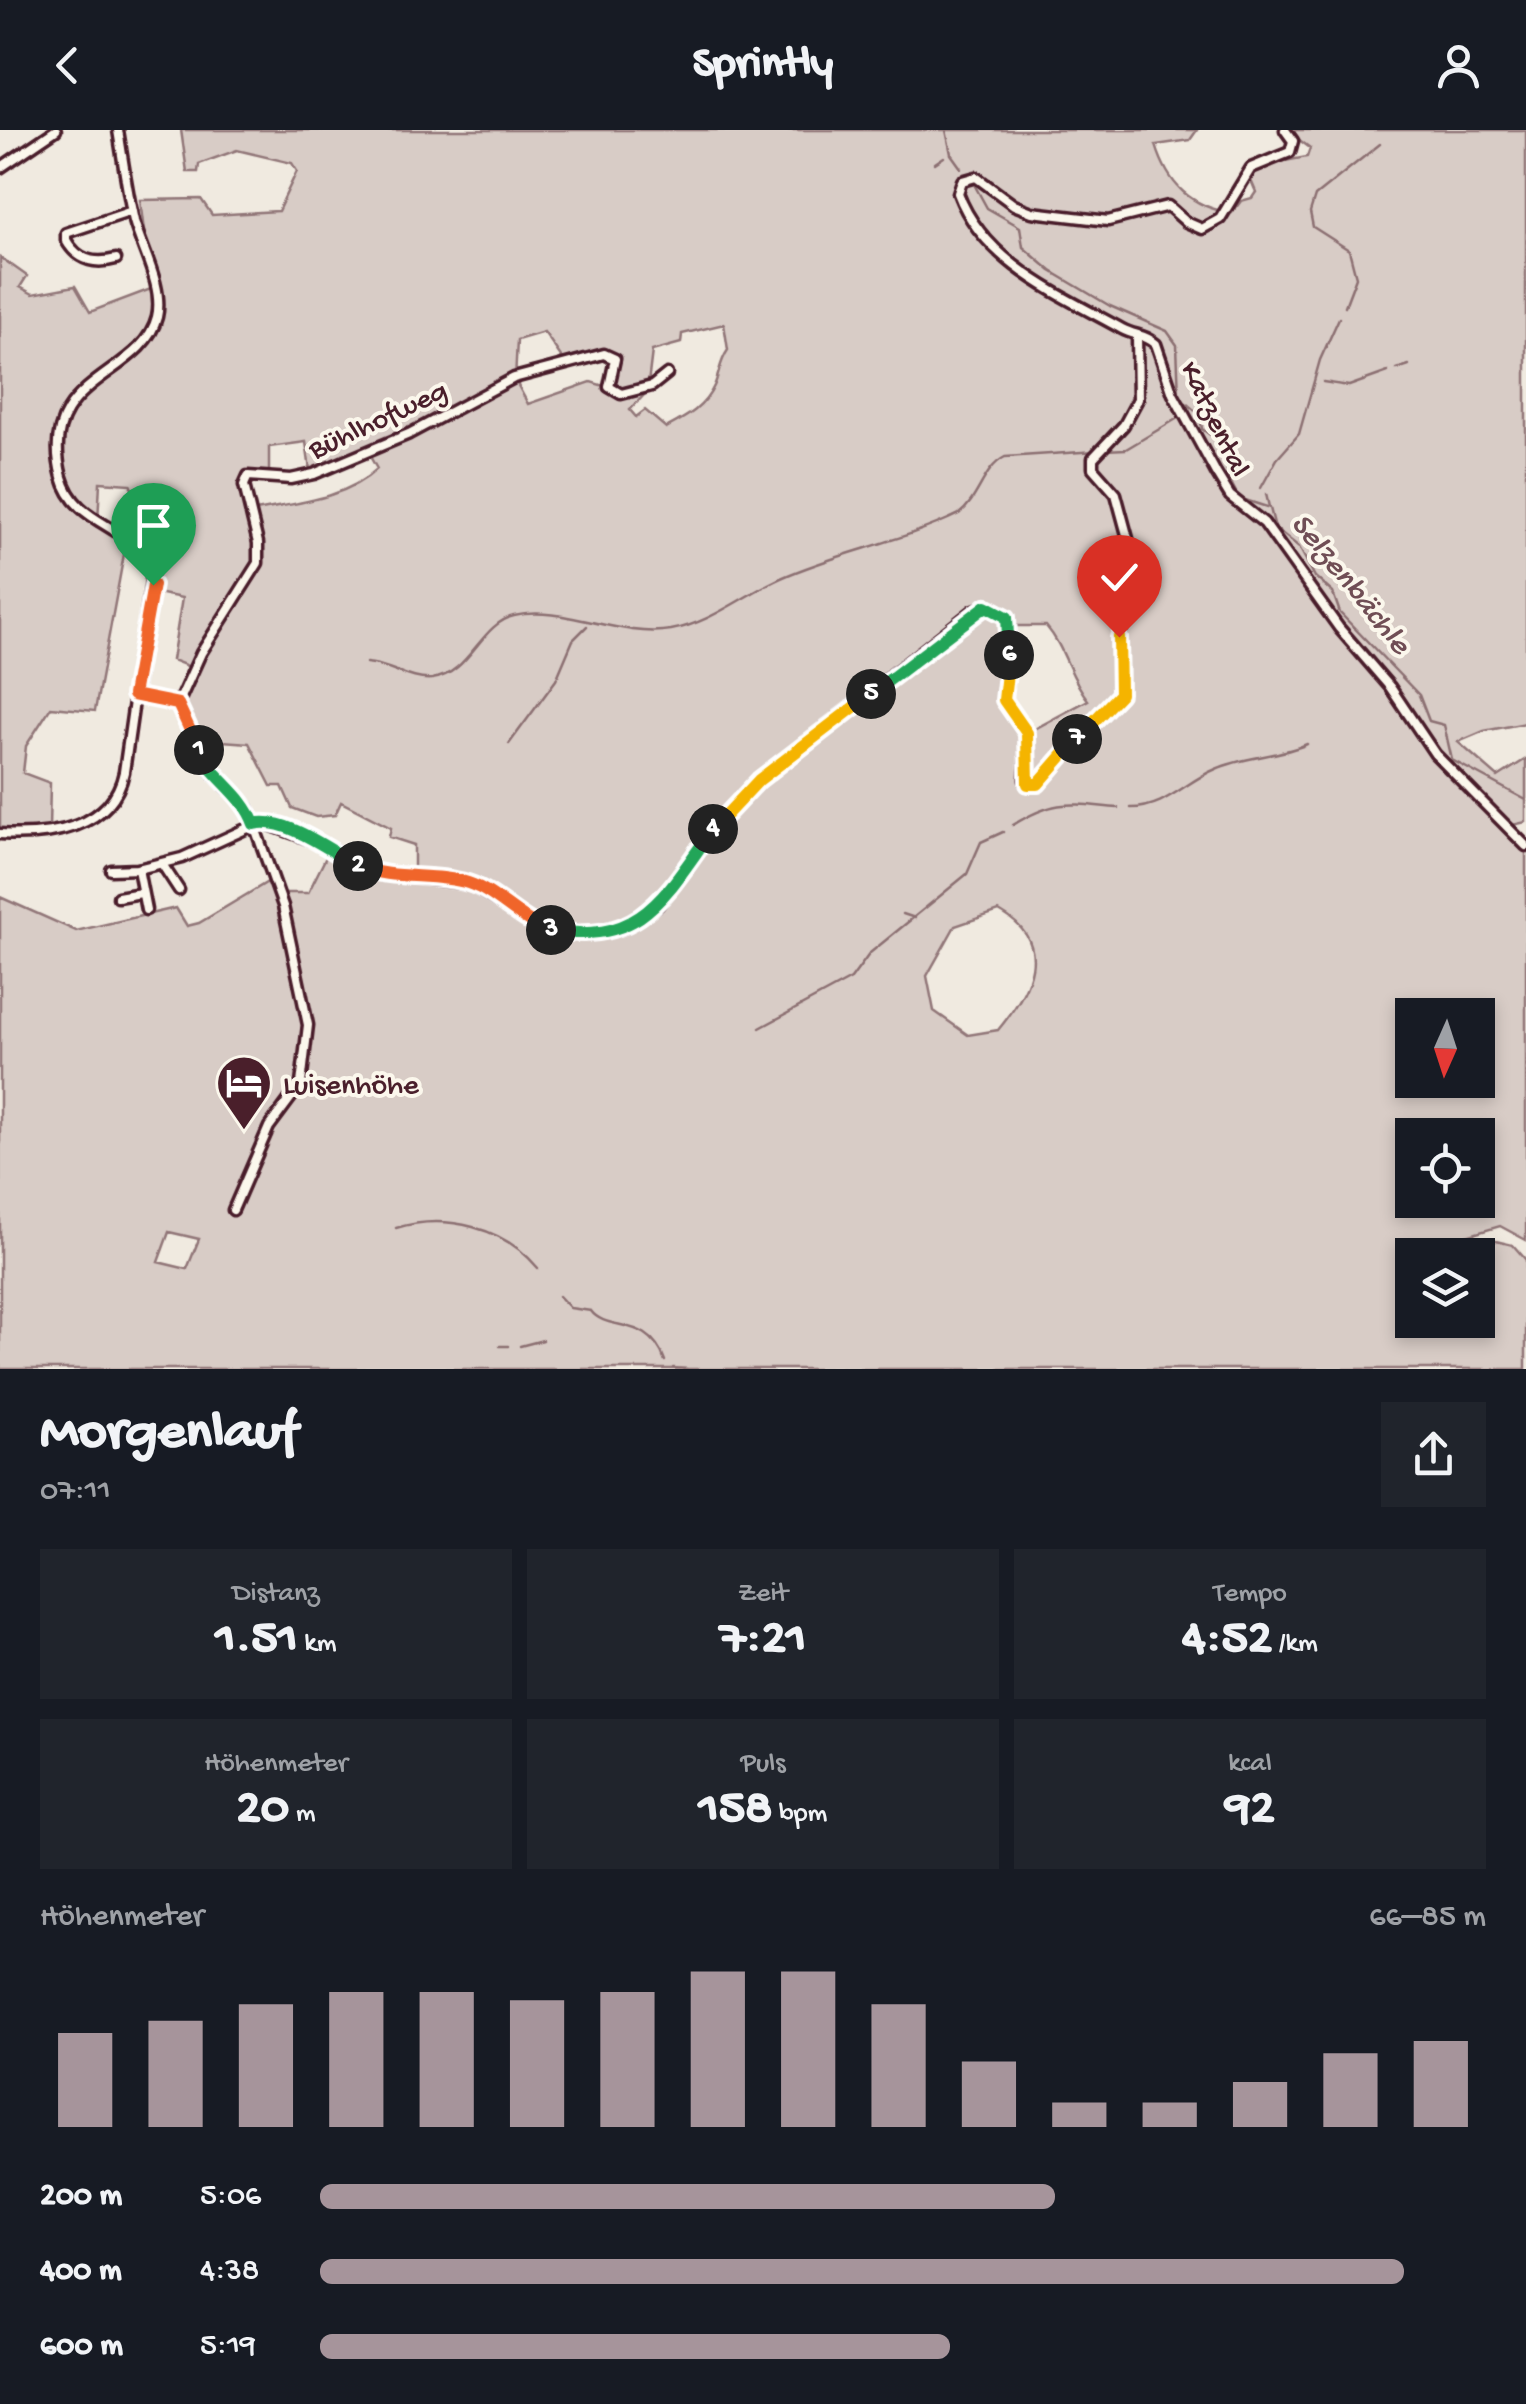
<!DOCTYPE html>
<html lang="de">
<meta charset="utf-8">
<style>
body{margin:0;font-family:"Gochi Hand",sans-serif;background:#20242c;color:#f1f3f6;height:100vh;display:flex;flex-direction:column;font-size:38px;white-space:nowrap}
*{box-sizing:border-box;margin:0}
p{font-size:32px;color:#9ea1a6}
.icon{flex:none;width:55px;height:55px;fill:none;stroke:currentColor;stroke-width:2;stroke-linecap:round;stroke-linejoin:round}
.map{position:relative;height:1239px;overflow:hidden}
.details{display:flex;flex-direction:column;background:#171b24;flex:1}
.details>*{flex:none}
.needle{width:65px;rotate:183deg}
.fabs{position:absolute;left:1395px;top:868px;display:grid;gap:20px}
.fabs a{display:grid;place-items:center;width:100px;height:100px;border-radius:0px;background:#171b24;box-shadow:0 5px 15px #0003;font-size:50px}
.pin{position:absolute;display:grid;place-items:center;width:85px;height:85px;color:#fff;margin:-102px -42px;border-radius:50% 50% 50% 0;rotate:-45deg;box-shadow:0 0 10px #0007}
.pin .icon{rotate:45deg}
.km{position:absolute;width:50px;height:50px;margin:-25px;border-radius:50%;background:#222;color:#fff;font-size:28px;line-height:50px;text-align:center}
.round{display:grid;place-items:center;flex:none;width:105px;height:105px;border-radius:0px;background:#20242c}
.head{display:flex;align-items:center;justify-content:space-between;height:170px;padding:0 40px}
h1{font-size:55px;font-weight:700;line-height:75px}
.figures{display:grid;grid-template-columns:repeat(3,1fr);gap:15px;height:170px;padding:10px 40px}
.figures div{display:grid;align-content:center;border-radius:0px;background:#20242c;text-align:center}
.figures b{font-size:50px;font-weight:700}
.figures small{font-size:28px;font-weight:400}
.figures p{font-size:28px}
.chart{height:280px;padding:20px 40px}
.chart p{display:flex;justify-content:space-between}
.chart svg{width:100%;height:180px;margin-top:10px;stroke:#a6949b;stroke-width:6}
ul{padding:0 40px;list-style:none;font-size:32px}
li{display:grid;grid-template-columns:160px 120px 1fr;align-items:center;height:75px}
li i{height:25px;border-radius:12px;background:#a6949b}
header{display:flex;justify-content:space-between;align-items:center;height:130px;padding:0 40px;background:#171b24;font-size:45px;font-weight:700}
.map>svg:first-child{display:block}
</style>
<header><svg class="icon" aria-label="back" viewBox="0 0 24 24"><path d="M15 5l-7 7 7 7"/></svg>Sprintly<svg class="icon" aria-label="person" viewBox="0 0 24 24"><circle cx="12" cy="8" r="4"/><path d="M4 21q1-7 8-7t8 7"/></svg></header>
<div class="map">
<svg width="1526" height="1239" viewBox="0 0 1526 1239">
<rect width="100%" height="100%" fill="#f0eae0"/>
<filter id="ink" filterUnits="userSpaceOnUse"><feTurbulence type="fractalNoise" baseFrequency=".01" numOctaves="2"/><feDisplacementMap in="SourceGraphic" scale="20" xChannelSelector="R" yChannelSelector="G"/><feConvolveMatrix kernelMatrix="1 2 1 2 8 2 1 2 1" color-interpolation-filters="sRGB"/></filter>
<g filter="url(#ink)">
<path fill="#d8ccc6" stroke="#917678" stroke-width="2.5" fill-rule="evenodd" d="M181,0H1197L1190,10L1156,15C1168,55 1191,77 1232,83L1241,71L1252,68L1256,62L1250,48L1263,35L1307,27L1310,18L1286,0H1526V593L1484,601L1458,612L1498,647L1526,629V692L1504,697L1526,716V1110L1500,1096L1466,1106L1452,1119L1460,1125H1412V1190H1478V1125H1466L1488,1109L1513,1115L1526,1130V1239H0V767L76,801L176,778L187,796L199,793L271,750L278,763H308L327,725L363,738L414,745V715L389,707L391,698L341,672L335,685L316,687L292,678L282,656H271L249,613L222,611L205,627L181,574L190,537L172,530L182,468L151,462L138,422L124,424L95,581L51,577L26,616L23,643L50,653L49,700L0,704V127L27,146L20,157L33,164L75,156L90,182L159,156L146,117L140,70L201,69L212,85L278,81L297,41L292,33L237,20L199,34L198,42H187ZM724,194L728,220C719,233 720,243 714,256C704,278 686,287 666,298L645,280L636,287L630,280L647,262L652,221L681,213L682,204ZM544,202L566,234L605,227L614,233L607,257L591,252L528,274L515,250L517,210ZM306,312L311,347L368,323L377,339C344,370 294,373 251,382L245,349L269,347V317ZM100,352L130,354L146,394L151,427L129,407L98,392ZM1012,496H1046C1065,518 1069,546 1088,570L1027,603L1004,570ZM999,781C1056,813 1031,860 998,900L968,905L934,881L927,846L955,796ZM1412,885H1478V950H1412ZM1412,1005H1478V1070H1412ZM169,1102L199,1109L187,1139L158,1132Z"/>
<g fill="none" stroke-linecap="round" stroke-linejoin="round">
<g stroke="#8c6f72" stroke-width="2.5">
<polyline points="946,0 951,24 961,38"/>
<polyline points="935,33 944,27"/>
<polyline points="975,56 987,78 1020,97 1023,117 1051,141 1110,176 1167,201 1177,215 1179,267 1200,285 1202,299 1227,317 1227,345 1239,368 1270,378 1275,398 1299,417 1315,447 1333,463 1340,483 1419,565 1429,591 1444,595 1452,630 1526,670"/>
<polyline points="1345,176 1356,147 1349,120 1313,97 1310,82 1315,66 1380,14"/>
<polyline points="1397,239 1409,235"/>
<polyline points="1323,252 1349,256 1388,242"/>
<polyline points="1105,320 1126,319 1178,288"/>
<polyline points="1261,358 1277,329 1299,304 1320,230 1339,188"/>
<polyline points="1266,364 1269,377"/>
<polyline points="1323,481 1345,514"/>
<path d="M366,533C390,534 409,551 432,549C470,544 480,494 514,486C561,474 620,509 671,500C711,493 745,464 781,448C839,422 902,412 959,384C979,369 983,338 1005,327L1097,321"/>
<polyline points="509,614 556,550 573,510 587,496"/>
<path d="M1131,678C1166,678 1186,651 1216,639C1245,626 1278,627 1307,614"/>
<path d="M1013,695C1057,668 1071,674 1118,678"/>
<polyline points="903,784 915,788"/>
<polyline points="760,898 851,849 870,823 967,744 981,712 1003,702"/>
<path d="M396,1098C446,1083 504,1097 538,1138"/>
<path d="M559,1166L570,1178L591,1181C607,1203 649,1184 665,1231"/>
<polyline points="500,1216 508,1216"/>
<polyline points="520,1216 543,1210"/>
<polyline points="673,1238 687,1239"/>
</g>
<g stroke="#4a1f2b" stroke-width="15">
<g id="minor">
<path d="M1285,0L1293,11L1290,22L1251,38L1220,89L1202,99L1186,92L1168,76L1108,91L1032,82L1014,75L976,47L962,51L958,63C984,133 1061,165 1122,199C1135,206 1145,204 1156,214L1173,264L1216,343L1230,366L1264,393L1339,498L1390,557L1435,624L1526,716"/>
<polyline points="0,38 56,0"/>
<path d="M116,129C94,135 77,130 66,110V103L132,81"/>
<polyline points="133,565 178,574 211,641 248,678 283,776 308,895 301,954 269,997 233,1080"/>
<polyline points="178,574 201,523 258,433 258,413 244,355 248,346 291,349 314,344 409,304 514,248 604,224 615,229 609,257 621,264 652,256 667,244"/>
<path d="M0,704C50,707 112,699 124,642L152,444C137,393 76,399 62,347C35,248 142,248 157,187C164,157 142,120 134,91C127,61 123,30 118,0"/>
<polyline points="162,734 179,760"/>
<polyline points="138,739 146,780"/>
<polyline points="111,740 138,739 182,728 261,692 314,711 376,742 471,754 538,797 590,804 622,798 658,775 718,692 759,650 974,480 986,476 1007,487 1010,520 1004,570 1027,603 1025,650 1038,653 1120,564 1119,507 1132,466 1130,416 1116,364 1093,338 1093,328 1124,295 1138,269 1137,207"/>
<polyline points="118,767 141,763"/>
</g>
</g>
<use href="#minor" stroke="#fbf7ec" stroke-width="8"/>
</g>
</g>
<g fill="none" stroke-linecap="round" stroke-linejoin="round" filter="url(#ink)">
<g stroke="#fff" stroke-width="20">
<polyline id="split-1" points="153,455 133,565 178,574 199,620"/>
</g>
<g stroke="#fff" stroke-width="20">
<path id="split-2" d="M199,620C213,649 243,663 254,694C286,686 330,721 358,736"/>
</g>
<g stroke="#fff" stroke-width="20">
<path id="split-3" d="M358,736C393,751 432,742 468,753C499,763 519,792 551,800"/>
</g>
<g stroke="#fff" stroke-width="20">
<path id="split-4" d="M551,800C643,817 666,763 713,699"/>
</g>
<g stroke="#fff" stroke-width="20">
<polyline id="split-5" points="713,699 759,650 871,564"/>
</g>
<g stroke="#fff" stroke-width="20">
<polyline id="split-6" points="871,564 986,476 1007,487 1009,525"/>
</g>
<g stroke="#fff" stroke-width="20">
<polyline id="split-7" points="1009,525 1004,570 1027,603 1028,654 1038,654 1077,609"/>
</g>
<g stroke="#fff" stroke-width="20">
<polyline id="split-8" points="1077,609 1120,564 1119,507"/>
</g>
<use href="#split-1" stroke="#f0652b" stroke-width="12"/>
<use href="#split-2" stroke="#22a559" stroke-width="12"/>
<use href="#split-3" stroke="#f0652b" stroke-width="12"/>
<use href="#split-4" stroke="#22a559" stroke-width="12"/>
<use href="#split-5" stroke="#f5b400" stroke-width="12"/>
<use href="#split-6" stroke="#22a559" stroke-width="12"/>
<use href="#split-7" stroke="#f5b400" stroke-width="12"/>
<use href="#split-8" stroke="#f5b400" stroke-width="12"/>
</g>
<defs>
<g id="hotel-pin" transform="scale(2.875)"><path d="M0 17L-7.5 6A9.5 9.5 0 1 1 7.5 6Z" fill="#4a1f2b" stroke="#fbf7ec"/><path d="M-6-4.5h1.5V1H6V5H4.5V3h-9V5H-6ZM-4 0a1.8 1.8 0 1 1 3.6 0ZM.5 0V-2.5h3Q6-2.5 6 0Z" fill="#fff"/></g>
</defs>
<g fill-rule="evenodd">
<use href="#hotel-pin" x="244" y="953"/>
</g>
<g text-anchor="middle" stroke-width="8" stroke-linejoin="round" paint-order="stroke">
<g font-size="30" fill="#4a1f2b" stroke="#fbf7ec">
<text transform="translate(377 288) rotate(-25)" y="10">Bühlhofweg</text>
<text transform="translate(1217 288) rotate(64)" y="10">Katzental</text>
</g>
<g font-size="30" fill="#4a1f2b" stroke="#fbf7ec" text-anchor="start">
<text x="283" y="963">Luisenhöhe</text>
</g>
<g font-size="32" font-style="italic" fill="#704e55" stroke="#fbf7ec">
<text transform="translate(1353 452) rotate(51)" y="11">Selzenbächle</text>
</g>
</g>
</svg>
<div class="fabs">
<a><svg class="needle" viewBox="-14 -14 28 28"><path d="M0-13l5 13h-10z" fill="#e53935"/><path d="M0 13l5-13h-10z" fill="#9ea1a6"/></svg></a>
<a><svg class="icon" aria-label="locate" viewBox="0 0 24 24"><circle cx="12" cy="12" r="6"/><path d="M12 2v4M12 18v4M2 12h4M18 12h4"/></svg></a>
<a><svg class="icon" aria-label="layers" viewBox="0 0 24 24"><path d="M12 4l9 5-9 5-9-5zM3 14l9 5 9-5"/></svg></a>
</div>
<div class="pin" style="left:153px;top:455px;background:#1e9e55"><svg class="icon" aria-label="arrive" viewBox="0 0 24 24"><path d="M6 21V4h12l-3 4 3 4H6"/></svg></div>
<div class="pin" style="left:1119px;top:507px;background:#d93025"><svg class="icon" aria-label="check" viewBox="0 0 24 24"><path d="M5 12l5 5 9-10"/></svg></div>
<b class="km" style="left:199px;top:620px">1</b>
<b class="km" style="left:358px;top:736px">2</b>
<b class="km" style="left:551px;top:800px">3</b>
<b class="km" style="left:713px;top:699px">4</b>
<b class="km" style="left:871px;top:564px">5</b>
<b class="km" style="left:1009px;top:525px">6</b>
<b class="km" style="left:1077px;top:609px">7</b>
</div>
<section class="details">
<div class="head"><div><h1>Morgenlauf</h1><p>07:11</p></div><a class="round"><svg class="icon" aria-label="share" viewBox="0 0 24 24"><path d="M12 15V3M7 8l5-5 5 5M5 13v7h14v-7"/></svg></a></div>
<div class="figures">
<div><p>Distanz</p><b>1.51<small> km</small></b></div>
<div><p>Zeit</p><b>7:21</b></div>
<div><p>Tempo</p><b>4:52<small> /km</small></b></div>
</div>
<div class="figures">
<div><p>Höhenmeter</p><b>20<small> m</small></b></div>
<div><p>Puls</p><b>158<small> bpm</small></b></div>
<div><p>kcal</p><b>92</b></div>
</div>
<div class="chart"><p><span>Höhenmeter</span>66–85 m</p>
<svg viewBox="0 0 160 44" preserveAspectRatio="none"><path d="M5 44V21M15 44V18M25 44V14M35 44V11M45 44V11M55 44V13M65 44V11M75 44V6M85 44V6M95 44V14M105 44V28M115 44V38M125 44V38M135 44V33M145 44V26M155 44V23"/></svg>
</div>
<ul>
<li><b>200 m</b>5:06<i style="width:63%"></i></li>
<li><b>400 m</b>4:38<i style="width:93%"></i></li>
<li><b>600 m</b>5:19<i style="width:54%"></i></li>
</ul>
</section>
